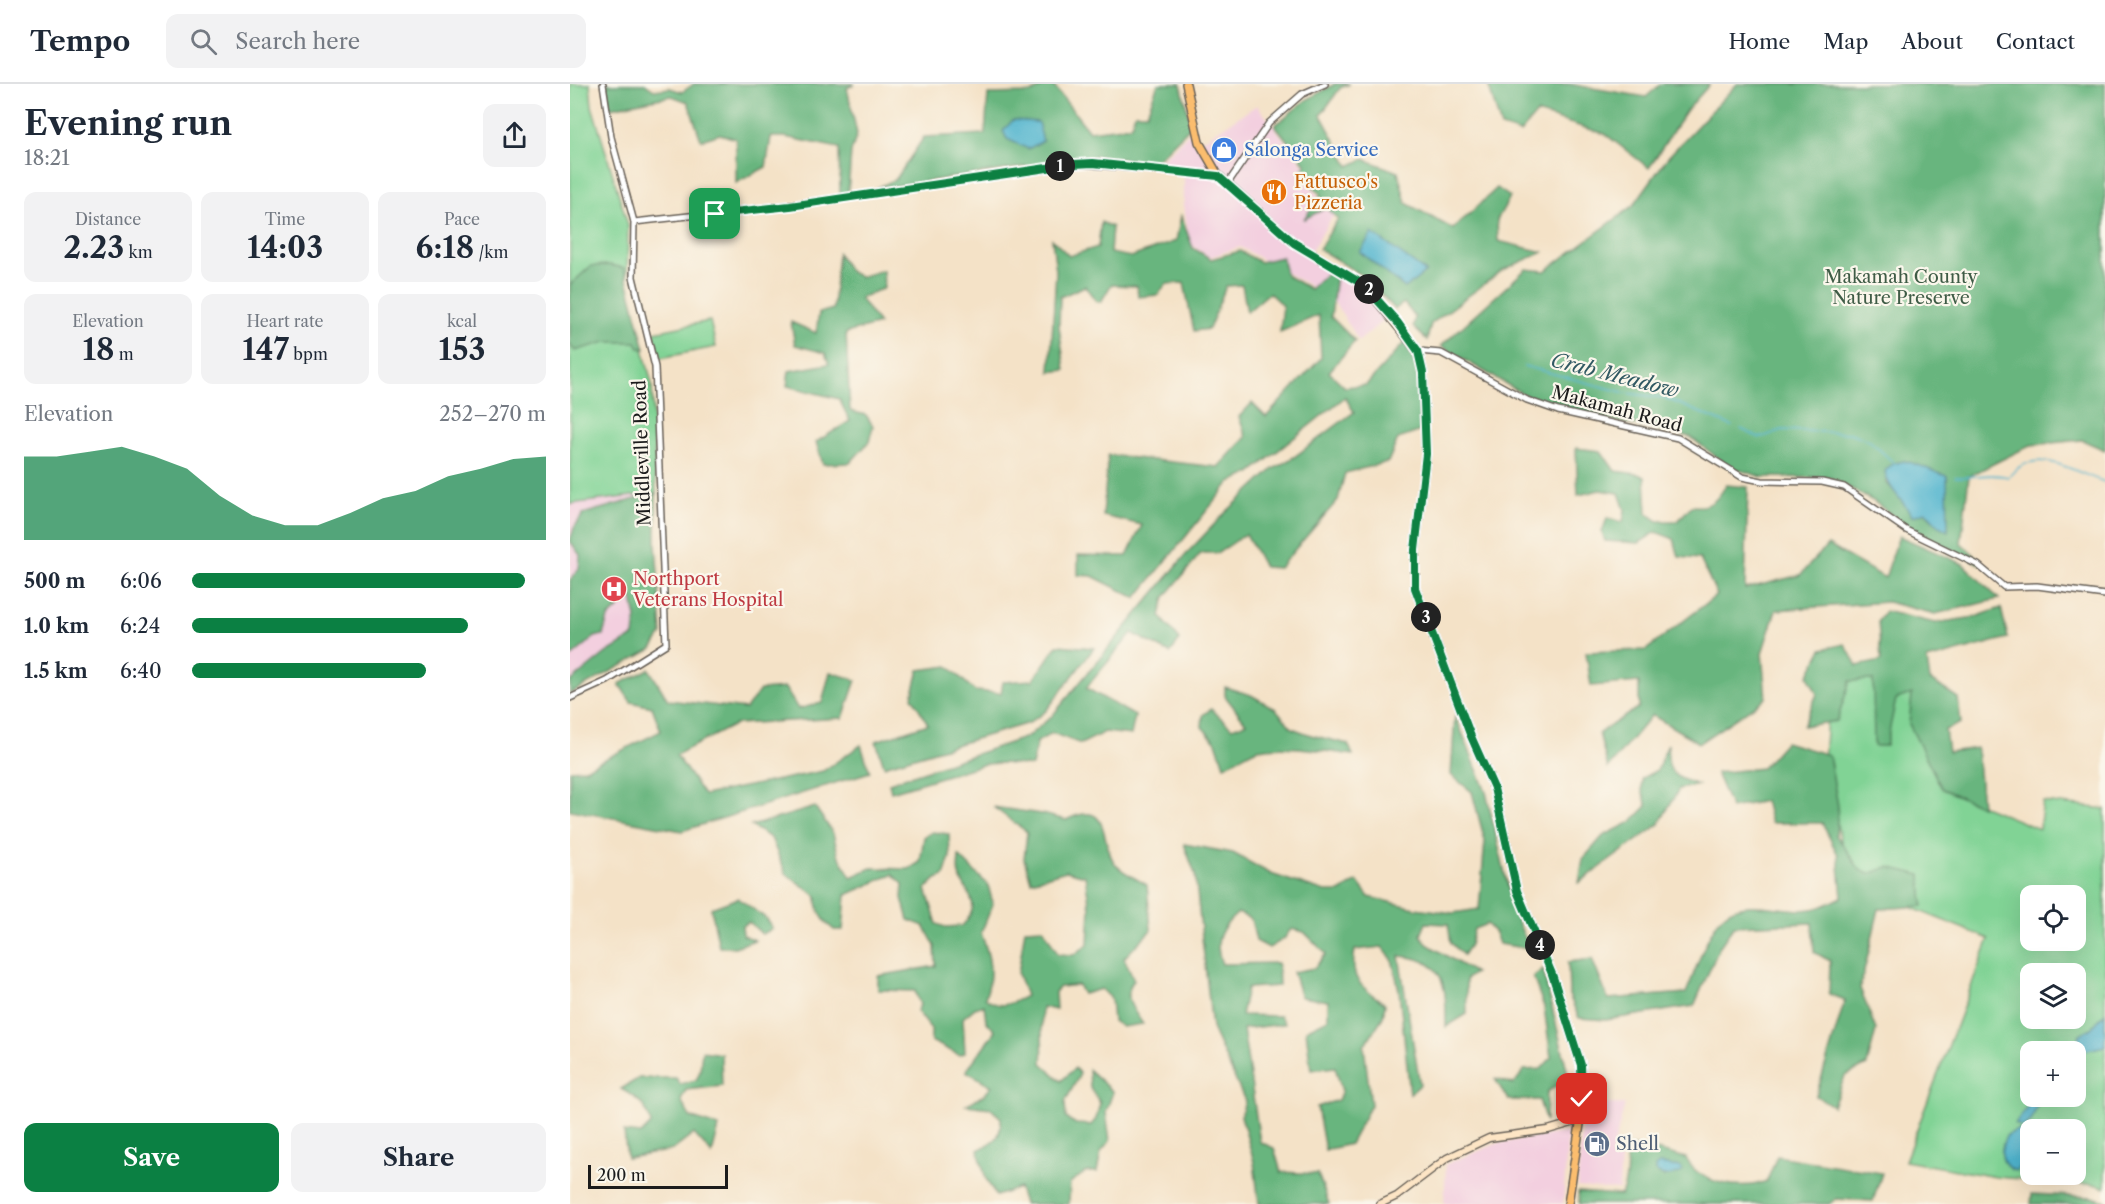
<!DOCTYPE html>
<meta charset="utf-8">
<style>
body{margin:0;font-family:"Libre Caslon Text",serif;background:#f2f2f3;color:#1f2937;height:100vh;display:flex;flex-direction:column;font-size:22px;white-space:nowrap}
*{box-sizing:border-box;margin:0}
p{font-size:20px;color:#747a83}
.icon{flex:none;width:33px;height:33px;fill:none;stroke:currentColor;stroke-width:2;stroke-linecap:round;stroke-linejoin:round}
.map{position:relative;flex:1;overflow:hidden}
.details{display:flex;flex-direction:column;background:#fff;width:570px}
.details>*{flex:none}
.tools{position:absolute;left:1450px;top:801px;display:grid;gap:12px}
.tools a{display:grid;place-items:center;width:66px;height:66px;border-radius:12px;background:#fff;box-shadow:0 6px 24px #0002;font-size:30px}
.scale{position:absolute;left:18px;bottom:15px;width:140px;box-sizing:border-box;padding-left:6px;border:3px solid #1c1c1c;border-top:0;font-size:16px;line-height:21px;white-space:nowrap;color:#1c1c1c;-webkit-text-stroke:4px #fbf7ec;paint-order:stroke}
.pin{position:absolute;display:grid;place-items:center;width:51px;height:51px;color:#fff;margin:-26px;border-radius:12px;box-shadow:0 3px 9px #0006}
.km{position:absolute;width:30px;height:30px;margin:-15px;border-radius:50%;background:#222;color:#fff;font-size:16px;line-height:30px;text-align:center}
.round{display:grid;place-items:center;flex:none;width:63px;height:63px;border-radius:12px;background:#f2f2f3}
.head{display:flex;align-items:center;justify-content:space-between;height:102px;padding:0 24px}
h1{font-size:33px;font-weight:700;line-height:45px}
.figures{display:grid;grid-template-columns:repeat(3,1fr);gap:9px;height:102px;padding:6px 24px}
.figures div{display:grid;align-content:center;border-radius:12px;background:#f2f2f3;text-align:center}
.figures b{font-size:30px;font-weight:700}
.figures small{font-size:16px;font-weight:400}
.figures p{font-size:16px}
.chart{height:168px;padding:12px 24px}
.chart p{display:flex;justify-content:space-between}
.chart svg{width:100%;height:108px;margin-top:6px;fill:#0b8043;opacity:.7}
.cta{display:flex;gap:12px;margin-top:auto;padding:12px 24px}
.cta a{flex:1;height:69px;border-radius:12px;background:#0b8043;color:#fff;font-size:24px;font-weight:700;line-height:69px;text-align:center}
.cta a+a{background:#f2f2f3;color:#1f2937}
ul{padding:0 24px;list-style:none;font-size:20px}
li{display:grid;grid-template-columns:96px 72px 1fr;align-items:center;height:45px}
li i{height:15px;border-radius:8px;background:#0b8043}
header{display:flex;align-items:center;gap:36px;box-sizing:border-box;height:84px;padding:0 30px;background:#fff;border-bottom:2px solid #e0e1e3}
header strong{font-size:28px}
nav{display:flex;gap:33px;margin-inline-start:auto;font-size:21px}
.search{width:420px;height:54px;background:#f2f2f3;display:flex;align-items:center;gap:15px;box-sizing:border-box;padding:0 21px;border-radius:12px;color:#747a83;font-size:22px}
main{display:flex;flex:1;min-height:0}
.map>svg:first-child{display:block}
</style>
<header>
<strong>Tempo</strong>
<div class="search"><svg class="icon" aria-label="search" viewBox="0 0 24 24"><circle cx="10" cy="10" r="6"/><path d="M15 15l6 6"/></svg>Search here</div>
<nav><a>Home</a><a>Map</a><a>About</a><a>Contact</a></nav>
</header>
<main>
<section class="details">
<div class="head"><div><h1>Evening run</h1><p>18:21</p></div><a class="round"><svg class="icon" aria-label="share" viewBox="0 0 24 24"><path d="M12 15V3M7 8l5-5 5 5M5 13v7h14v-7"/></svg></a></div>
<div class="figures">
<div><p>Distance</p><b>2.23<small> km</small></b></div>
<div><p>Time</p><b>14:03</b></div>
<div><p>Pace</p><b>6:18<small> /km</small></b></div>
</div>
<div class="figures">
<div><p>Elevation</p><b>18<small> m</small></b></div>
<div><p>Heart rate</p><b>147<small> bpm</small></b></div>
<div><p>kcal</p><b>153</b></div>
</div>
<div class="chart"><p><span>Elevation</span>252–270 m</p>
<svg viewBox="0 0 160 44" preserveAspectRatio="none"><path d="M0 44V10L10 10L20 8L30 6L40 10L50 15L60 26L70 34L80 38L90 38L100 33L110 27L120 24L130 18L140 15L150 11L160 10V44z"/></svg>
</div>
<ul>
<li><b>500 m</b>6:06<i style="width:94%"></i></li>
<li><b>1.0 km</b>6:24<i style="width:78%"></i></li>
<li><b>1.5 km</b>6:40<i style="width:66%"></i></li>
</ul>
<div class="cta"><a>Save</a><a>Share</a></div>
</section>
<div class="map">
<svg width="1535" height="1120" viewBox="0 0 1535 1120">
<rect width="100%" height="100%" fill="#fbf7ec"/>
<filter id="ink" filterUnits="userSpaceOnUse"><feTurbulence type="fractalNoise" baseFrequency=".0167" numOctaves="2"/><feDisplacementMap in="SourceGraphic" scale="12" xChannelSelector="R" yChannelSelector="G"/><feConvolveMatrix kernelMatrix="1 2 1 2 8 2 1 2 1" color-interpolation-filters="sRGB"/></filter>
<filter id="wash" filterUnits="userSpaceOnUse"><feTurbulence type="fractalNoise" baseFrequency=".008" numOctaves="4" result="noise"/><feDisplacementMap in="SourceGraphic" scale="24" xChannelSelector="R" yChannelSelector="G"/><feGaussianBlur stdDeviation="1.35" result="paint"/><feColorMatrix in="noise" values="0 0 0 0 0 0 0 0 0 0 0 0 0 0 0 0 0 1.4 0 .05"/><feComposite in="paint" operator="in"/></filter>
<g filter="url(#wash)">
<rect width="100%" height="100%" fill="#f4e2c7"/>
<g fill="#f3cfdf">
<polygon points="687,21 738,87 734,95 764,131 738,171 791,204 816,234 789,257 765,219 735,199 670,163 640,173 620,160 614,123 614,84 588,79 620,48 625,57 636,54"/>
<polygon points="86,409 86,460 92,550 82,565 0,607 0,420"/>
<polygon points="1028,1020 1055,1020 1041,1073 1051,1074 1049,1106 1007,1103 1013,1035"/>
<polygon points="998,1048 993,1120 874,1120 876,1080 929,1059"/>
</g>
<g fill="#81d395" stroke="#4e7858" stroke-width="1.5" fill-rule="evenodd">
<polygon points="0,0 20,0 22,22 58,141 57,201 82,300 86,409 0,420"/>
<polygon points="140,237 146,263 90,274 84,248"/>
<path d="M1353,585L1372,705L1469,745L1473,718L1535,725V1104L1529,1101L1426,1093L1335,1077L1419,855L1283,800L1253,690L1257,633L1275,592ZM1461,812H1506V856H1461ZM1461,890H1506V934H1461ZM1461,968H1506V1012H1461ZM1461,1046H1506V1090H1461Z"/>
</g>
<g fill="#68b57e" stroke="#42684d" stroke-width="1.5" fill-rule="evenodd">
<polygon points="36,0 75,0 84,6 100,4 112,8 124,0 285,0 277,4 287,50 281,68 278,110 270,112 269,64 215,53 201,53 196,83 166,99 166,55 150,50 131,56 118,18 102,12 40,24"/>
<polygon points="478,0 482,0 519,47 561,42 565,29 577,29 588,0 611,0 621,42 584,79 527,72 305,105 326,95 354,53 415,50 418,10 461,9"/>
<polygon points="765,0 780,0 770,4 751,31 779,82 794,75 828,88 836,119 883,145 927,104 940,113 927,136 928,157 973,168 933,186 861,240 857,256 843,243 845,233 834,219 825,225 793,192 749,165 768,135 756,124 734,135 751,111 730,88 736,81 705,41 736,16"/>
<polygon points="918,0 998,0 1076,13 1091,0 1140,0 1116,27 1079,84 1035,50 967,29 950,49 931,43"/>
<path d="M1167,0H1535V366L1512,356L1461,361L1399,392L1391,459L1420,485L1340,445L1303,417L1261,394L1192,393L1160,383L1120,353L1017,331L960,314L871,262L956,185L975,187L1063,122L1098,73ZM1334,377C1350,380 1362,388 1377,392L1369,442L1355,428L1342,432L1335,419L1316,398Z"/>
<polygon points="611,132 623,164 641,175 670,167 690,178 712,173 716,191 740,205 759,187 766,190 761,233 785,257 759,288 775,303 796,301 835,258 848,285 851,347 828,355 818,378 775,389 768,416 709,484 694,483 676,450 648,469 631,469 595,513 590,532 610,556 600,569 562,549 516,604 565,632 561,651 535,648 511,660 482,649 467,658 462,682 433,679 415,680 321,708 319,699 457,653 482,632 619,467 654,430 703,385 724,373 784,328 775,313 679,390 660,398 566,514 522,492 508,491 508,471 557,472 572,441 533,432 538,371 648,383 676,353 669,333 682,319 696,333 751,274 749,231 710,248 713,222 699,209 677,228 672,201 656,202 639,245 624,247 614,199 596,200 588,211 568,213 567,202 541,201 531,218 526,217 515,202 490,213 489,242 495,286 480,288 486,187 482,155 499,172 528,163 531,138 542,143 540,169 561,173 606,157"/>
<polygon points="268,169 279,187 290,193 313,186 314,204 290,214 309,240 276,249 280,327 296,331 303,342 299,358 280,379 253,380 246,358 280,337 269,315 217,302 219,287 259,280 255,269 225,261 221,238 246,249 249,229 263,225"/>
<polygon points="39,181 54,184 75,265 69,264 66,258 36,258 5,267 0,261 0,201 21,182"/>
<path d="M1006,364L1031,367L1045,387L1068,390L1075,393L1077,429L1088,437H1108L1121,422C1140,424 1147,417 1156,401L1178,403L1175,505L1230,491L1258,461L1315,494L1329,452L1393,480L1429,515L1365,530L1317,518L1206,526L1192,569L1196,614L1129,659L1082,631L1038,684L1029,649L1069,623V598L1021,602L1016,568L1076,566L1147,511L1130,475L1109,473L1104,455L1086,448L1069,459L1035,457L1032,448L1037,434L1053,438L1055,426L1049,409L1030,406L1008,411Z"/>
<polygon points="86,409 86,460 92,550 82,565 0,610 0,598 36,569 64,552 66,534 62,514 59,514 38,534 33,551 25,553 0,574 0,496 9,485 10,471 0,457 4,444 13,430"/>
<polygon points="1431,524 1438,554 1357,576 1360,596 1388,614 1391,639 1375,646 1378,668 1407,664 1412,722 1372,705 1339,640 1342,610 1326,615 1316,662 1304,662 1303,596 1280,597 1267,637 1233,642 1247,610 1238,592 1252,565 1275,560 1287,582 1311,577 1308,537 1315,527 1365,539 1405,533"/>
<polygon points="487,561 524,564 476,627 459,639 314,682 306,657 358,640 342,613 349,586 378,582 405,607 431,609 433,598 463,596"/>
<polygon points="79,585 98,616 176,625 190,606 215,604 228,625 252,619 260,588 286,596 273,634 166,640 106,671 134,711 253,687 291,661 300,688 112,747 0,726 0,686 15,685 91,647 82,623 61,618 49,600"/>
<path d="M655,603L681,611L706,625L722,644L741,651L778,660L783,671C752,667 718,660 688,665C682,666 663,679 654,682L646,658L632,643L633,631L641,625L662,644L676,639L655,612Z"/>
<path d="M885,631L916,708L944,829L960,865L929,860L925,849L917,840L904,845L900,861L893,871L881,859L878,840L856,839L851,851L857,860L905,889L896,895L897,930L876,943C876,903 877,875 829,872L850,1001L840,1010L829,906L822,875L812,863L785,866C779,897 792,903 815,920L813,933L794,962L801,1021L780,1060L755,1066L747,1023L768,1016L772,1007L765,983L741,986L736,946L758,935V917L731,913L723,888L744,884L756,870L734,848L721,845L714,855L699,864L686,857L681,835L668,829C650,844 643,857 652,880L708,879L709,902L677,904L671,931L710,932L715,940L673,945L690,1058L704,1064L711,1088L748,1090L759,1120H689L684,1078L671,1032L675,1017L642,944L625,790L614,760L663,769L701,790L755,808H770L787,797L799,813L845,824L883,829L909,825L915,757L902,708L881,691Z"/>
<path d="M1215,658L1259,671L1268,722L1266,751L1290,786L1299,790L1318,783L1351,791L1353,822L1309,825L1290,904L1306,946L1297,981L1275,992L1263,1022L1246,1012L1275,916L1259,910L1260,877L1244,868L1242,839L1164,842L1150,862L1124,922L1036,936L1009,934L999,911L998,878L1022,875L1038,915L1116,909C1126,887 1137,845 1155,830C1175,812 1218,830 1242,825C1252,824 1263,817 1272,813L1268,771L1252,739H1201L1195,717L1161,724L1146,689L1192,684Z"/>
<path d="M1098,660C1096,688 1101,692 1128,701L1109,705L1089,740L1009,799L1013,775L1033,752L1061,738L1077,722L1072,706V694L1087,686Z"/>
<path d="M245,723L263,749L268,770L281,793L301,784L339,785L350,778L354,753L362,748L379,750L380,773L374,792L366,795L356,805L367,840L375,843L392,842C413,819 398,813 389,791C387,785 389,778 389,772L418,801L423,820L411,849C420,872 424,890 415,914C430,926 440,920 456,912L448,890L455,845L473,844L488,870L504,871L518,860L520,824L515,792L496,787L461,797L454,775L457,748L423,723L472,730L496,736C542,713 529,758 545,780C551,788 568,795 577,801L581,846L554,874L564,896C552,912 563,926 573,940L552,943L543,937L541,914L531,905L513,910L508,901L490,903L485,908L486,926L472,923C470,942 474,960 472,979L491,997L505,984L510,990L495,1018L496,1034L506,1040L521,1041L526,1035L530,1019L520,1004L519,986L543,1008L536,1028L540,1057L531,1068L527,1088H516L500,1099L499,1120H454L449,1104L426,1112L416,1095L408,1066C427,1056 430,1056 431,1034L420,1024L396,1021L415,1010L422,1002L396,987L425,947L416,937L414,921L405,924L393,934L395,969L389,971L361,957V945L347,927L350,921L345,907L308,906V892L366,882L365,862L354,842L338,836L332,814L333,800L323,790L276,811L273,846H264C253,837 246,827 247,812L216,790L201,754L181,742Z"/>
<polygon points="168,814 197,835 202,845 192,850 179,838 172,842 173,851 185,856 165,863 149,863 141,824"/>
<polygon points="973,885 999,994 977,1008 976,1038 969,1016 938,1016 925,995 944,1000 954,986 971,985 981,974 974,923 963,893"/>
<path d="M132,967L151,970L152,1002L116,1006L111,1016L120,1033L149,1043L142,1070L124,1050L103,1066L57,1074L54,1048L71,1050L81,1040C77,1021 67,1014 51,1005L69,994H106L110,1000L126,996L130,987Z"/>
<path d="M1054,1062L1078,1064L1116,1074C1129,1100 1171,1107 1197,1097L1207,1072L1312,1089L1303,1117L1266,1115L1259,1120H1009L1008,1108L1051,1111C1058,1095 1058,1079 1054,1062ZM1095,1081L1110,1083L1104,1091L1094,1092L1085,1087Z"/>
<polygon points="1462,1110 1523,1113 1535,1117 1535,1120 1461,1120"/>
</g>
<g fill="#50b4ce" stroke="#366875" stroke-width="1.5">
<polygon points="443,36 468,38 473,57 458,65 437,55 433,47"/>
<polygon points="802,149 856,188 835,204 790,168"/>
<path d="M1334,377C1350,380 1362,388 1377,392L1378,447L1369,442L1356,428L1342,432C1334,417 1317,404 1315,387L1322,380Z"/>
<polygon points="1535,929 1535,962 1514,967 1507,959 1509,951 1521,944"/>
<polygon points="1464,1013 1471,1013 1461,1037 1453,1043 1445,1040"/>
<path d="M1449,1045C1455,1054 1454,1080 1446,1087C1429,1083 1429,1064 1437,1051Z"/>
<path d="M1089,1080L1110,1083L1113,1087C1105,1093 1093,1093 1085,1087V1083Z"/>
</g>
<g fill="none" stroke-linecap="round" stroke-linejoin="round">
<g stroke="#50b4ce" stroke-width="1.5">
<polyline points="954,282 1056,309 1095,314 1162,342"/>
<polyline points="1171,345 1190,354 1212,346 1280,349 1300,357 1325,380"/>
<path d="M1385,393C1403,394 1421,388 1438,393C1443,389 1448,383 1453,381C1479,368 1512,392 1535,398"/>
</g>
</g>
</g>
<g filter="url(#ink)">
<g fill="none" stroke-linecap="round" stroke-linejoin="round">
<g stroke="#686158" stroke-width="8">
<g id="tertiary">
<polyline points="658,99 699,39 732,10 755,0"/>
<polyline points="64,138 220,121 511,80 648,91"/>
<polyline points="848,267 871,269 957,316 988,327 1108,354 1172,393 1192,397 1252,398 1274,403 1336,446 1408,481 1434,503 1467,502 1535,511"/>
<polyline points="0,614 37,597 96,560 85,283 63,193 64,138 41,53 33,0"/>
</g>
</g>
<g stroke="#686158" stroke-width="9">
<polyline id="secondary" points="810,1120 827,1112 877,1074 919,1054 978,1046 1009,1037"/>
</g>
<g stroke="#686158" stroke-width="10">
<polyline id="primary" points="616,0 629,58 648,91 724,159 794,201 848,267 853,289 856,371 845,466 845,504 900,650 924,704 947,807 982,890 1011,981 1012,1027 998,1120"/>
</g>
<use href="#tertiary" stroke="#fff" stroke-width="5"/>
<use href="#secondary" stroke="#fde5c5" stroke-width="6"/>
<use href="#primary" stroke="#fbbd6e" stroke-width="7"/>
</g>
</g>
<g fill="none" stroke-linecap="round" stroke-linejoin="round" filter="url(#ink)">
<g stroke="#fff" stroke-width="12">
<polyline id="route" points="145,130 220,122 504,80 523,79 648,92 724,159 794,201 828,239 848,267 853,289 856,370 845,466 845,504 900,650 924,704 947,807 982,890 1011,981 1012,1015"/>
</g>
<use href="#route" stroke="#0b8043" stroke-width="8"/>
</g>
<defs>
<g id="shop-disc" transform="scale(1.35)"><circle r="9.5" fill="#3f7fe0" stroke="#fbf7ec"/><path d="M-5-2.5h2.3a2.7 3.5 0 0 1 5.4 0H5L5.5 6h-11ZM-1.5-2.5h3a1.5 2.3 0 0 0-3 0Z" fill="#fff"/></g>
<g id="restaurant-disc" transform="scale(1.35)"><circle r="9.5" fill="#e8710a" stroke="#fbf7ec"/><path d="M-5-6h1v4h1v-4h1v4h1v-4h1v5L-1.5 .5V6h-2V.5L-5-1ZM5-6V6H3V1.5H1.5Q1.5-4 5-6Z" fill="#fff"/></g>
<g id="hospital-disc" transform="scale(1.35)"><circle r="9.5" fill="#e0444e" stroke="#fbf7ec"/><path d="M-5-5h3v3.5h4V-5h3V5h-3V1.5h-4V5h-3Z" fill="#fff"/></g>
<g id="fuel-disc" transform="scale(1.35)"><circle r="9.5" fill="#5c6f8a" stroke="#fbf7ec"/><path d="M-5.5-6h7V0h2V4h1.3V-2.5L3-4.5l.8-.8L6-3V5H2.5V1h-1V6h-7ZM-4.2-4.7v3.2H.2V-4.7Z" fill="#fff"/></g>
</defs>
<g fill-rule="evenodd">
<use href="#shop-disc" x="654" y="66"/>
<use href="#restaurant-disc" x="704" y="108"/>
<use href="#hospital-disc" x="44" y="505"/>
<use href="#fuel-disc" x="1027" y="1060"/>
</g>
<g text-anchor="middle" stroke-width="4.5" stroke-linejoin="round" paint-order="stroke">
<g font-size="18" fill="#366cbe" stroke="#fbf7ec" text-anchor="start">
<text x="674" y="72">Salonga Service</text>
</g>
<g font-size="18" fill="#c56008" stroke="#fbf7ec" text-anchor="start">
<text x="724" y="104">Fattusco's<tspan x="724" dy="21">Pizzeria</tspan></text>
</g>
<g font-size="18" fill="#3f5c46" stroke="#fbf7ec">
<text x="1331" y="199">Makamah County<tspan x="1331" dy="21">Nature Preserve</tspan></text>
</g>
<g font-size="18" fill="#1c1c1c" stroke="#fbf7ec">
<text transform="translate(1047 325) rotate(15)" y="6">Makamah Road</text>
<text transform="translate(72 369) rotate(-92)" y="6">Middleville Road</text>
</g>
<g font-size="18" fill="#be3a42" stroke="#fbf7ec" text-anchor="start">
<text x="63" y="501">Northport<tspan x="63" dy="21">Veterans Hospital</tspan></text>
</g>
<g font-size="18" fill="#4e5e75" stroke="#fbf7ec" text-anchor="start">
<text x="1046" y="1066">Shell</text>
</g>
<g font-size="20" font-style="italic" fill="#315963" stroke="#fbf7ec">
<text transform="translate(1045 291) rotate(14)" y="7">Crab Meadow</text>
</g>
</g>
</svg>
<div class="tools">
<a><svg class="icon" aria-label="locate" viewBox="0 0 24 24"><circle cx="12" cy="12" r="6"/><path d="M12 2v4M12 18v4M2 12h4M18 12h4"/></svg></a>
<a><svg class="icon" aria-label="layers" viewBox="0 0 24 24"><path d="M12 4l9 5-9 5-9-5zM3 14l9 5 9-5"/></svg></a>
<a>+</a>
<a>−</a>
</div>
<div class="scale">200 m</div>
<div class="pin" style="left:145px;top:130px;background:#1e9e55"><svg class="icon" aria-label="arrive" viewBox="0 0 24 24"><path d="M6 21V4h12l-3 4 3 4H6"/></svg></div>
<div class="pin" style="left:1012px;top:1015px;background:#d93025"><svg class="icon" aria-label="check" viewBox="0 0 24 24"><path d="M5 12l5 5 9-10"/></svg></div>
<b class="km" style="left:490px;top:82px">1</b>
<b class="km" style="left:799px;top:205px">2</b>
<b class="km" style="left:856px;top:533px">3</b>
<b class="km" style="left:970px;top:861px">4</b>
</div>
</main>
